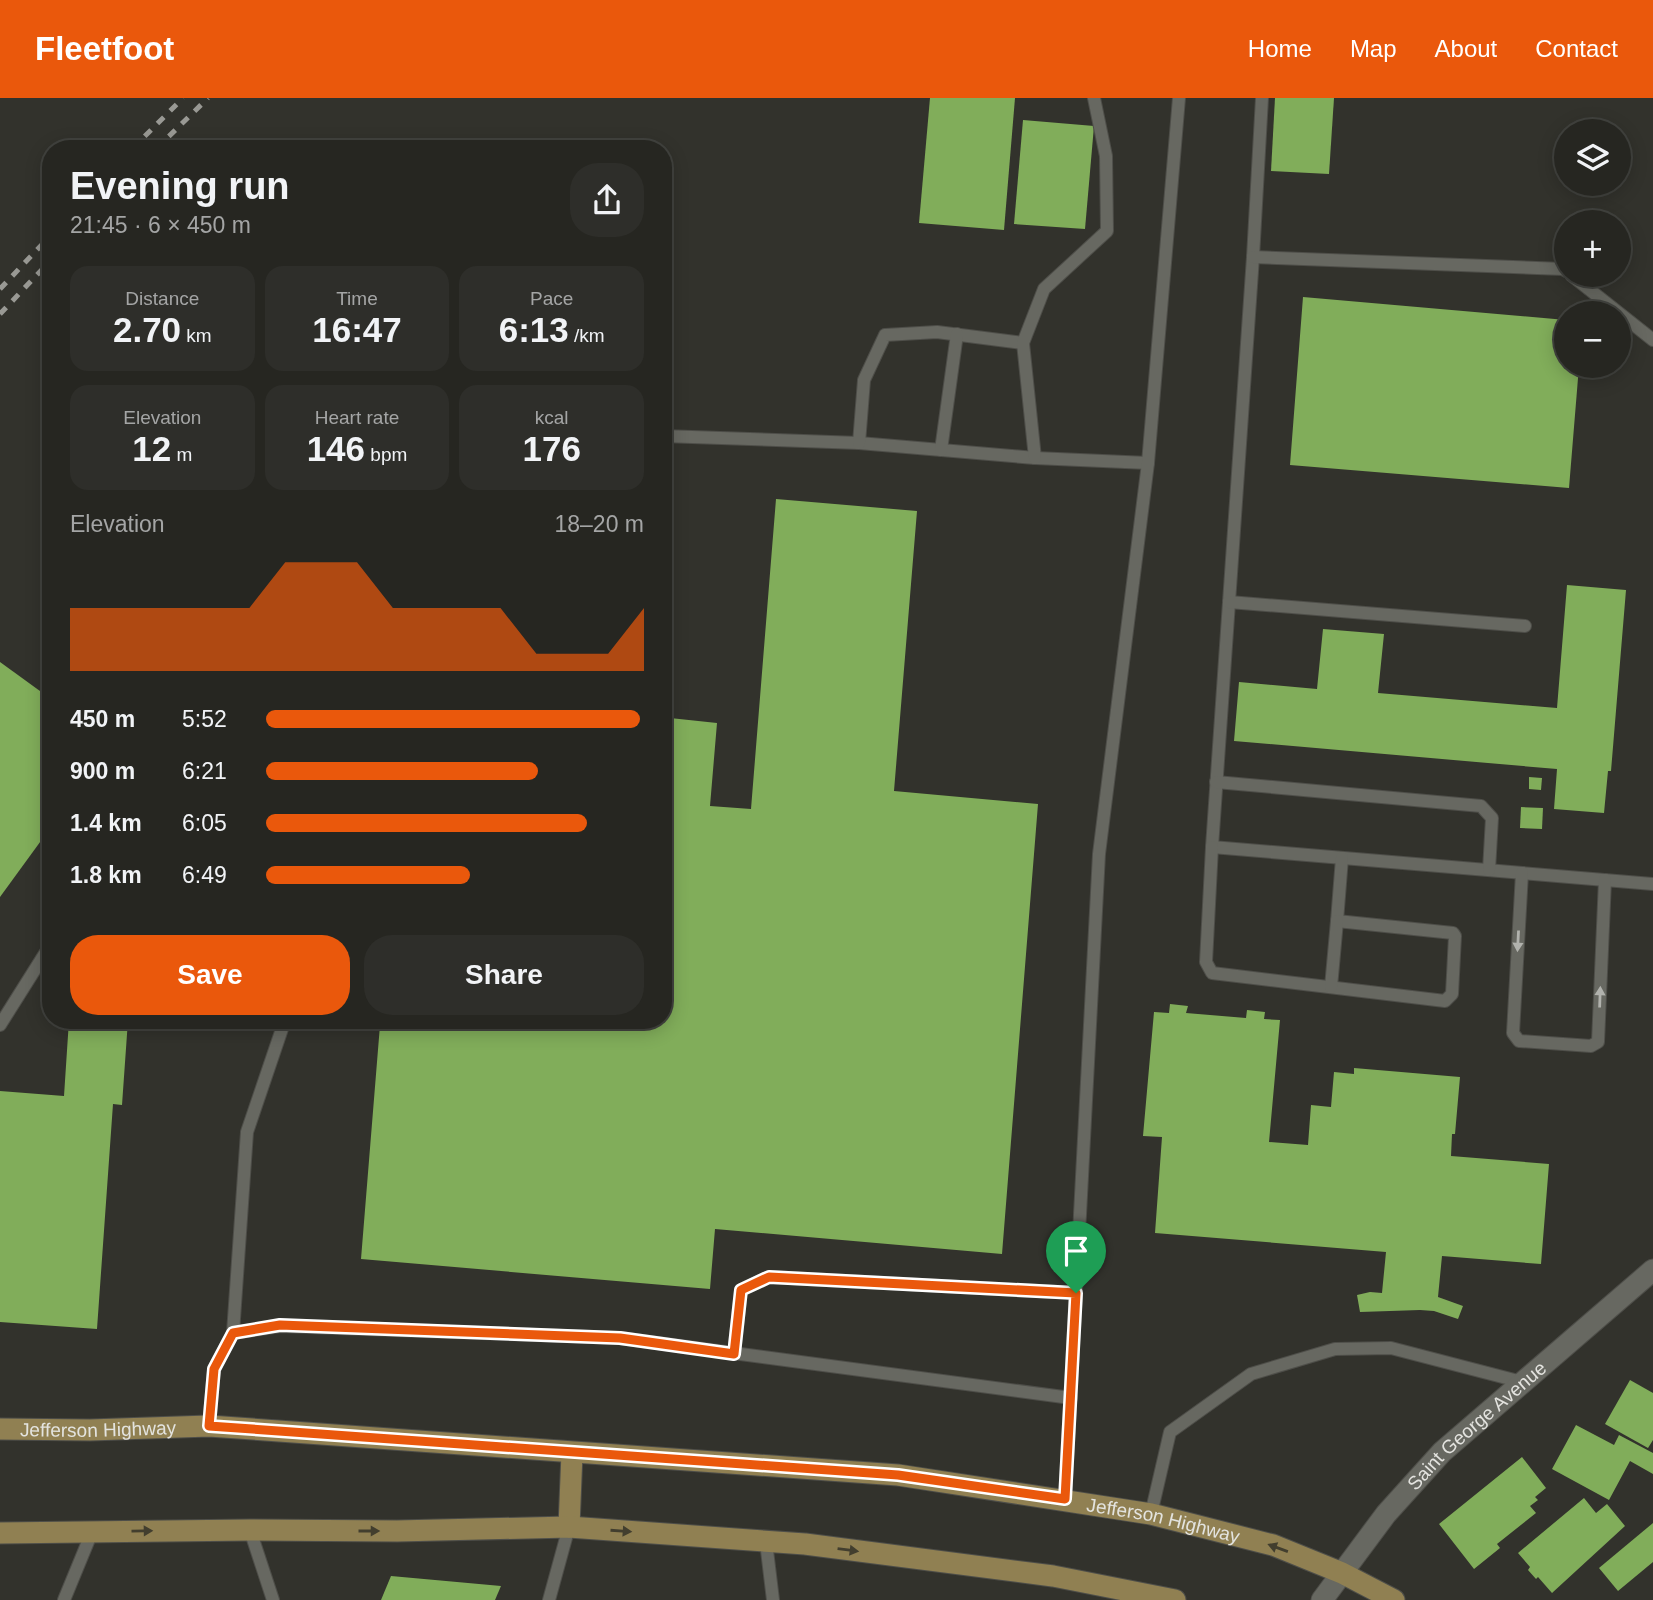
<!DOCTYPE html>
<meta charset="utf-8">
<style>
body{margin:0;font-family:Helvetica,sans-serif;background:#2e2e2a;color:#f1f3f6;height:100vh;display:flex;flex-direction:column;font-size:26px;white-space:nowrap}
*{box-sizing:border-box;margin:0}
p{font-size:23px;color:#a4a5a5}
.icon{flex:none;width:38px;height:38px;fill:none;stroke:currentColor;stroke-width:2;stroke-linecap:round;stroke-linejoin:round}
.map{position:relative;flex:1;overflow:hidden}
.side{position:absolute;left:42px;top:42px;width:630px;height:889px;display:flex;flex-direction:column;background:#262621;border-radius:28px;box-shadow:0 4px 18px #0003,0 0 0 2px #42433f}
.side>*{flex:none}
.tools{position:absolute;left:1554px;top:21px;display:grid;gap:14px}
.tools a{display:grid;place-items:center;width:77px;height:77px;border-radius:50%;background:#262621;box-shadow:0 4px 18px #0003,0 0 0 2px #42433f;font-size:35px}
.pin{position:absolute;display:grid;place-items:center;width:60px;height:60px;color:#fff;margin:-72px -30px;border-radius:50% 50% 50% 0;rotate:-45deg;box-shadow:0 0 7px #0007}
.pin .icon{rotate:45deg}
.round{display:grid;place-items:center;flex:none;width:74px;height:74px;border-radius:28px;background:#2e2e2a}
.headline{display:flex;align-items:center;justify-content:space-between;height:119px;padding:0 28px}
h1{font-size:38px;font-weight:700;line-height:52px}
.figures{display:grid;grid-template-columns:repeat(3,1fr);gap:10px;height:119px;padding:7px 28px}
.figures div{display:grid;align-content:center;border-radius:18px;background:#2e2e2a;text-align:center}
.figures b{font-size:35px;font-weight:700}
.figures small{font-size:19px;font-weight:400}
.figures p{font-size:19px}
.chart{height:196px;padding:14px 28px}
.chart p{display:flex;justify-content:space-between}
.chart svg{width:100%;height:126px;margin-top:7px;fill:#ea580c;opacity:.7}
.primary-button{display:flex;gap:14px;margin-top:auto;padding:14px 28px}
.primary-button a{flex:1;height:80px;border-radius:28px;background:#ea580c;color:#fff;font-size:28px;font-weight:700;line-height:80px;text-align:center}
.primary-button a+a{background:#2e2e2a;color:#f1f3f6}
ul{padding:0 28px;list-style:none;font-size:23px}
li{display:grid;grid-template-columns:112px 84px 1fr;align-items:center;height:52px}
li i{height:18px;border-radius:9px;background:#ea580c}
header{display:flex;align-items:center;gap:42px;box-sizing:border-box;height:98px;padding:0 35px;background:#ea580c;color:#fff}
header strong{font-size:33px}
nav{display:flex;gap:38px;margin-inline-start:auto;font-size:24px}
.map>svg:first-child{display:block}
</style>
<header>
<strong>Fleetfoot</strong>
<nav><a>Home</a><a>Map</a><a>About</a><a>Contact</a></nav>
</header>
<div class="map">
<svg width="1653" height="1502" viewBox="0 0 1653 1502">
<rect width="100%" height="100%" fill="#32322c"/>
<g fill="#81ad5a">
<polygon points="930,0 1015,0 1004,132 919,125"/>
<polygon points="1275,0 1334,0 1329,76 1271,73"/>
<polygon points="1023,22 1094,28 1085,131 1014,126"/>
<polygon points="1303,199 1566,222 1566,268 1579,268 1569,390 1290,367"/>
<polygon points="776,401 917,413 894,693 1038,706 1002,1156 715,1131 710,1191 361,1161 380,927 349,924 349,922 663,922 663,704 670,620 717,625 710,708 751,711"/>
<polygon points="1567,487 1626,492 1611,673 1608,673 1604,715 1554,711 1557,671 1234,643 1239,584 1317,591 1323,531 1384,536 1378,595 1557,610"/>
<polygon points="0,564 51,601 51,729 0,799"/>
<polygon points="1529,679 1542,680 1541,692 1529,691"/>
<polygon points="1521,709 1543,710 1542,731 1520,730"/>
<polygon points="1170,906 1188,908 1186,915 1246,920 1247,912 1265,914 1264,921 1280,922 1269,1044 1308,1047 1311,1007 1331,1009 1334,974 1354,976 1354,970 1460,979 1455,1036 1452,1036 1451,1058 1549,1066 1541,1166 1442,1158 1438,1199 1463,1208 1458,1221 1434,1213 1420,1212 1360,1214 1357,1197 1370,1194 1382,1195 1386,1154 1155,1135 1162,1039 1143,1038 1154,914 1169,915"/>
<polygon points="69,922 128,922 122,1007 113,1006 97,1231 0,1224 0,993 64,998"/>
<polygon points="1630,1282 1653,1295 1653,1342 1648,1350 1605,1326"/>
<polygon points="1576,1327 1614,1347 1619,1337 1653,1355 1653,1376 1630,1363 1609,1402 1552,1371"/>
<polygon points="1522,1359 1546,1390 1535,1399 1538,1402 1530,1408 1536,1415 1497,1446 1500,1450 1474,1471 1439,1426"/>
<polygon points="1584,1400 1596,1415 1607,1406 1625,1428 1552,1495 1538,1479 1536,1481 1528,1472 1530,1469 1518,1455"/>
<polygon points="1653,1425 1653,1464 1618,1493 1599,1470"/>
<polygon points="391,1478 501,1488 495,1502 381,1502"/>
</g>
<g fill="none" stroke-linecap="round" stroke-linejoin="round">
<g stroke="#4e4e49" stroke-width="14">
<g id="service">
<polyline points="1262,0 1253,159 1212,749 1653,786"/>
<polyline points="1253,159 1563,171 1566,173"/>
<polyline points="1571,177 1653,242"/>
<polyline points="663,338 859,345 1035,360 1148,365"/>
<polyline points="859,345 864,282 885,237 937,234 1023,245"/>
<polyline points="941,352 957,236"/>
<polyline points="1035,360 1023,245 1044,191 1107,133 1106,58 1094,0"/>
<polyline points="1229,504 1525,528"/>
<polyline points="1216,684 1481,708 1492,720 1489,772"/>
<polyline points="1212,749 1206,864 1212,875 1445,903 1452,896 1455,838 1453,835 1337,823 1342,760"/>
<polyline points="1522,775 1513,935 1519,943 1591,948 1598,944 1605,782"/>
<polyline points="1331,889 1337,823"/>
<polyline points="0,927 51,846"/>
<polyline points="233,1235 247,1034 285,922"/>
<polyline points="734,1256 741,1192 769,1179 1076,1195"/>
<polyline points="209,1328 214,1271 233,1235 280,1228 620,1240 1071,1300"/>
<polyline points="1065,1401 1099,756 1148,365 1179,0"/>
<polyline points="1151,1416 1170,1334 1251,1276 1335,1251 1391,1250 1522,1284"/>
<polyline points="250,1432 273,1502"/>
<polyline points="766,1444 773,1502"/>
<polyline points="64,1502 92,1434"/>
<polyline points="549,1502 569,1429"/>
</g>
</g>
<g stroke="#4e4e49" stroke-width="23">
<g id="minor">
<path id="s1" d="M1322,1502L1386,1416L1442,1354L1653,1172"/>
</g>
</g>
<g stroke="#4e4e49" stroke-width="23">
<g id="primary">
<path id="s2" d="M0,1331L90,1332L209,1328L898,1377L1151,1416L1273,1447L1342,1475L1394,1502"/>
<polyline points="569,1429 572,1355"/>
<polyline points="0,1435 250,1432 397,1433 569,1429 805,1446 1053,1478 1175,1502"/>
</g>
</g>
<use href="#service" stroke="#676861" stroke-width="12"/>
<use href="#minor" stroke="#676861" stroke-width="21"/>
<use href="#primary" stroke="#908052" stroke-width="21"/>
<g stroke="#999994" stroke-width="5" stroke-dasharray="9 9" stroke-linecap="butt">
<polyline points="132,51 183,0"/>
<polyline points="156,51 208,0"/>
<polyline points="0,191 51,137"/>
<polyline points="0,216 51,162"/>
</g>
</g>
<defs><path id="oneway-solid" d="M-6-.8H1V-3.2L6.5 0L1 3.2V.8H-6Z" transform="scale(1.75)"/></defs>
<g fill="#b1b2ad">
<use href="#oneway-solid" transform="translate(1518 843) rotate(93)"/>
<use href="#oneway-solid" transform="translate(1600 899) rotate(-88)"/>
</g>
<g fill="#423e2e">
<use href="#oneway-solid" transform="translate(142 1433) rotate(-1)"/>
<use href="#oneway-solid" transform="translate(369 1433)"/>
<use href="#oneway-solid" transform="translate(621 1433) rotate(4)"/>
<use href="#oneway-solid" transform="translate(1278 1450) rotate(-160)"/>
<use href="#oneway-solid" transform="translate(848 1452) rotate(7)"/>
</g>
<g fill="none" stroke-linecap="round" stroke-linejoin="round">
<g stroke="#fff" stroke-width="14">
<polygon id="route" points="769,1179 1076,1195 1065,1401 898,1377 209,1328 214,1271 233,1235 280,1227 620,1240 734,1256 741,1192"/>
</g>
<use href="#route" stroke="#ea580c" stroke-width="9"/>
</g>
<g text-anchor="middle" stroke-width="7" stroke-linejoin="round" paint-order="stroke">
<g font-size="19" fill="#e3e3df" stroke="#282822">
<text dy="7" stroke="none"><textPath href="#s1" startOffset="234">Saint George Avenue</textPath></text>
<text dy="7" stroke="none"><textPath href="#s2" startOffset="98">Jefferson Highway</textPath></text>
<text dy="7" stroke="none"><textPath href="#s2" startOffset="1169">Jefferson Highway</textPath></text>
</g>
</g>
</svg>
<div class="tools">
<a><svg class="icon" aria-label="layers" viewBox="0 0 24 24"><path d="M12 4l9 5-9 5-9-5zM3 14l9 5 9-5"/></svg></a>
<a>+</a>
<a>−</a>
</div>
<div class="pin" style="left:1076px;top:1195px;background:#1e9e55"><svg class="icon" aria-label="arrive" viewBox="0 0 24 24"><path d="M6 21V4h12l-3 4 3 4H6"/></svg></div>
<section class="side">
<div class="headline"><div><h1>Evening run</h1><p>21:45 · 6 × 450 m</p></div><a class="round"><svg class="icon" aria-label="share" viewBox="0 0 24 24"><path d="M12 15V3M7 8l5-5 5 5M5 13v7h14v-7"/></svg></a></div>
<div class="figures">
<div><p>Distance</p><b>2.70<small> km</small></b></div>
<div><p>Time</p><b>16:47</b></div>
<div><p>Pace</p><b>6:13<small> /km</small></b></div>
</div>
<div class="figures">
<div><p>Elevation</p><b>12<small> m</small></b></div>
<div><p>Heart rate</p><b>146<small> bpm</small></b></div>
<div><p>kcal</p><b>176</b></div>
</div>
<div class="chart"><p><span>Elevation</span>18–20 m</p>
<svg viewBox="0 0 160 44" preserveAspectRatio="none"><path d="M0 44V22L10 22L20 22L30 22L40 22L50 22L60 6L70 6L80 6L90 22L100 22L110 22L120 22L130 38L140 38L150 38L160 22V44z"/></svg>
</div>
<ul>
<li><b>450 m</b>5:52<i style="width:99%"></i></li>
<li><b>900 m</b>6:21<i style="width:72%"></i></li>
<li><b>1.4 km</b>6:05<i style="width:85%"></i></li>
<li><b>1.8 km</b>6:49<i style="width:54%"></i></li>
</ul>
<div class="primary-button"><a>Save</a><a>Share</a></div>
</section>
</div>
